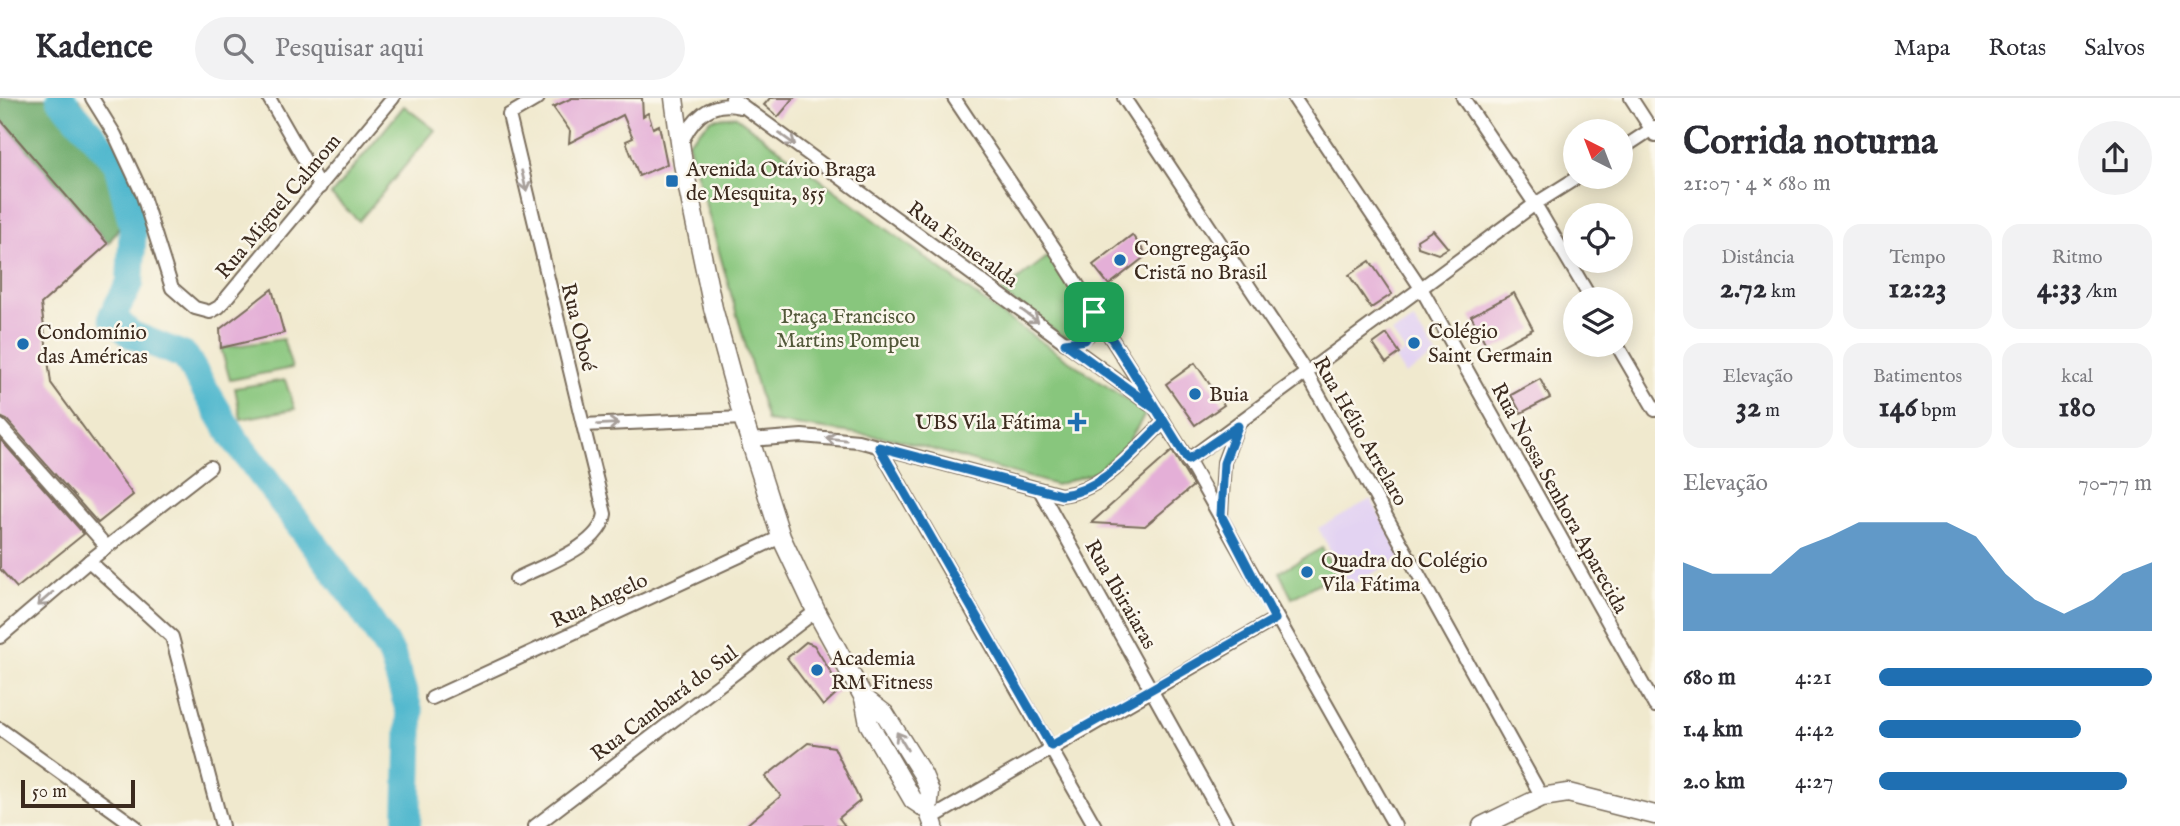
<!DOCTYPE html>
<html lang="pt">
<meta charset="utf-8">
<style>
body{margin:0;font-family:"IM FELL English",serif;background:#f2f2f3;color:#2b2b33;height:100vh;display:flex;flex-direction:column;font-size:26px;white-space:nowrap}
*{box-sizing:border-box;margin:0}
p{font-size:23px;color:#7c7c81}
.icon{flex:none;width:38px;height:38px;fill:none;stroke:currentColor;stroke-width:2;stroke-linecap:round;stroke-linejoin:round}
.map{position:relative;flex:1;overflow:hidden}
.details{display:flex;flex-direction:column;background:#fff;width:525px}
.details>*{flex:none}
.needle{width:46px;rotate:318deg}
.buttons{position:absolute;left:1563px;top:21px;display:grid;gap:14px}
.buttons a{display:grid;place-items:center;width:70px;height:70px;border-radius:50%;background:#fff;box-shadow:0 4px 18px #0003;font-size:35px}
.scale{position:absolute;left:21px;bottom:18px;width:114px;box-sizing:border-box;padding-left:7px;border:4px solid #3b2a1e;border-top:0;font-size:19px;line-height:24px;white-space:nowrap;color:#3b2a1e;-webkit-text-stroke:5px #fbf7ec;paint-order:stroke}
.pin{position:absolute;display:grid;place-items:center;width:60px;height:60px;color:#fff;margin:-30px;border-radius:14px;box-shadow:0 4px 10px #0006}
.round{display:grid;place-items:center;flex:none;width:74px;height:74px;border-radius:37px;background:#f2f2f3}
.head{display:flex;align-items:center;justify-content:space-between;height:119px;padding:0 28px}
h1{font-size:38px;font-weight:700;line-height:52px}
.figures{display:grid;grid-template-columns:repeat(3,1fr);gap:10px;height:119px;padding:7px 28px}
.figures div{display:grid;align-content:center;border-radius:18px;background:#f2f2f3;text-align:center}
.figures b{font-size:30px;font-weight:700}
.figures small{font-size:19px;font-weight:400}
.figures p{font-size:19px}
.chart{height:196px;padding:14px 28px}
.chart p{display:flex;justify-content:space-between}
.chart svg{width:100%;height:126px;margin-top:7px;fill:#1f6fb2;opacity:.7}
ul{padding:0 28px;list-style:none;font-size:23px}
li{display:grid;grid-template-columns:112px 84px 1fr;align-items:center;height:52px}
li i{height:18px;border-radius:9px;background:#1f6fb2}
header{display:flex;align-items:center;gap:42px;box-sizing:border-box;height:98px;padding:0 35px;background:#fff;border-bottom:2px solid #e1e1e2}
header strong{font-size:33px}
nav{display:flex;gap:38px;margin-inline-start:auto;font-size:24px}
.search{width:490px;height:63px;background:#f2f2f3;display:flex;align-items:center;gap:18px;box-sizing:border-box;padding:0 24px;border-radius:38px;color:#7c7c81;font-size:26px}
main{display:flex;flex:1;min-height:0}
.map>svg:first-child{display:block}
</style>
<header>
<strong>Kadence</strong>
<div class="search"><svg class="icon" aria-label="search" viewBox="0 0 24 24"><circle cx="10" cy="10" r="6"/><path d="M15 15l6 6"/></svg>Pesquisar aqui</div>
<nav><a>Mapa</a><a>Rotas</a><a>Salvos</a></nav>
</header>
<main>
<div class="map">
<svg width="1655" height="728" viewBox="0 0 1655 728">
<rect width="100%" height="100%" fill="#fbf7ec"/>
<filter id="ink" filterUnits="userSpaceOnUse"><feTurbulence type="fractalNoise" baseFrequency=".0143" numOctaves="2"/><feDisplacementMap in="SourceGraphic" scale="14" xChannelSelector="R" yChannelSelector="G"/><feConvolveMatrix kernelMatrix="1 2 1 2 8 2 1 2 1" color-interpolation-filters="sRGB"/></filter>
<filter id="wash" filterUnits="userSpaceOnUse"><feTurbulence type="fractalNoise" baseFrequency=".00686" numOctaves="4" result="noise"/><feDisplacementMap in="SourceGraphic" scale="28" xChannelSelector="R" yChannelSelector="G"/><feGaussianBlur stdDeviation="1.57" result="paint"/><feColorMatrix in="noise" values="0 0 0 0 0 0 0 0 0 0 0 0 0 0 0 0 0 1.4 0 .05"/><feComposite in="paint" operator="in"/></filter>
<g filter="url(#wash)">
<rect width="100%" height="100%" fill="#f0e9ce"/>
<g fill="#e3d3f2">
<polygon points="1414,222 1436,257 1405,277 1395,261 1405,254 1392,235"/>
<polygon points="1371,401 1402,459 1350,488 1318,430"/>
</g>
<g fill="#88c67d" stroke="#62784e" stroke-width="2">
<polygon points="404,8 435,32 359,123 331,97"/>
<polygon points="735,18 1005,219 1146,315 1126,347 1096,374 1056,387 896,341 767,323 688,44 712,21"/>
<polygon points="1054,154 1093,226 1090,234 1067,241 1000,195"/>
<polygon points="283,241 292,270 230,282 221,250"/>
<polygon points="285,282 295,311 241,321 235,290"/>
<polygon points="1322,450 1336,475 1292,500 1279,474"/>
</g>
<polygon fill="#6eab6c" stroke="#546a45" stroke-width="2" points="0,0 79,0 141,96 108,146 0,21"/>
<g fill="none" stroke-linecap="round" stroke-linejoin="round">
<polyline stroke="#51b8ce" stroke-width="28" points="60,0 117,65 133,128 130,185 112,218 130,236 185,258 233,339 354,499 392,557 410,616 407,728"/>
</g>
<g id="blocks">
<g fill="#e4afd7">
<polygon points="572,0 642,0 643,18 648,15 653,30 659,27 667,66 639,78 626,43 633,40 623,17 569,45 570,33 553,9"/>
<polygon points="770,0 794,0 778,19 764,7"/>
<polygon points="0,21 108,146 41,206 51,285 133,397 98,425 7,322 0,319"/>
<polygon points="1433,132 1448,150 1438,156 1418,149 1417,142"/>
<polygon points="1132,137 1147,157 1109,187 1093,167"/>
<polygon points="1370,163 1392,196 1371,210 1349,177"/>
<polygon points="272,191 284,235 221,250 220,231"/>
<polygon points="1514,195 1533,231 1490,254 1471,218"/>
<polygon points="1387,236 1400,255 1386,265 1373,246"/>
<polygon points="1195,265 1224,307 1195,327 1166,286"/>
<polygon points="1540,281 1550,300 1521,315 1511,297"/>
<polygon points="0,341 84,436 17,490 0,471"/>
<polygon points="1172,353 1193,388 1145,428 1091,425"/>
<polygon points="806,544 814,547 841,591 823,608 787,560"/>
<polygon points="808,645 834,649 860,703 839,720 845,728 745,728 781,698 765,679"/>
</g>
</g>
</g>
<g filter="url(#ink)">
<use href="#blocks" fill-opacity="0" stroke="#7a6d5c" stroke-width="2"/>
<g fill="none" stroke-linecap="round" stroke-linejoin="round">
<g stroke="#7a6d5c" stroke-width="16">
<g id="street">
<polyline points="92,0 115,37 142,95 172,190 195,210 210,214 219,209 393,0"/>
<polyline points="269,0 320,89"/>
<polyline points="538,0 509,17 583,327 743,320"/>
<polyline points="732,0 1149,306"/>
<polyline points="954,0 1055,151 1188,362 1395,728"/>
<polyline points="1124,0 1306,274 1542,699"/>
<polyline points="1294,0 1421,190 1655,608"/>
<polyline points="1463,0 1535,106 1591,201"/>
<polyline points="1631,0 1655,37"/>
<path d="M680,48C691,22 710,1 740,9"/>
<polyline points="1620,52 1655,29"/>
<path d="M1065,245C1088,244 1094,235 1095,214"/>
<polyline points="1617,247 1655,312"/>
<polyline points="0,328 107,449"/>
<path d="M750,342L802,338L858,343L1061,397C1103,393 1134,352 1164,324"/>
<polyline points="879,349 1095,728"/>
<polyline points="1188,362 1535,106 1578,79"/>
<polyline points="1041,394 1227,728"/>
<polyline points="1221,417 1224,364 1237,329"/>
<polyline points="89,463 172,539 222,728"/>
<path d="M516,481C543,467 600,449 605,416L583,327"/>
<polyline points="0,539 89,463 210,369"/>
<polyline points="432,600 781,439"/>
<polyline points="0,631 135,728"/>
<polyline points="932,720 1275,521"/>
<polyline points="535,728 816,513"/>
</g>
</g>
<g stroke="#7a6d5c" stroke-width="21">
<g id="secondary">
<polyline points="674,0 683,66 713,210 743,320 781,439 816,513 864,600 869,626 913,702 928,712"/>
<polyline points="864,600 885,616 923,677 930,694 928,712 934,728"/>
<polyline points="1482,728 1542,699 1568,695 1655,717"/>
</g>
</g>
<use href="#street" stroke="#fff" stroke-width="12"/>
<use href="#secondary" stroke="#fff" stroke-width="18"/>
</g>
<defs><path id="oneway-shaft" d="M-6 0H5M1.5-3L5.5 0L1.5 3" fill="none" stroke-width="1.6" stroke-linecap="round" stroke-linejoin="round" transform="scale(1.75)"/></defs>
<g stroke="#a79f9a">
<use href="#oneway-shaft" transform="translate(787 41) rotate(36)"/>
<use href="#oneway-shaft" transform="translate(524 83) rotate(77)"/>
<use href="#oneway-shaft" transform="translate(1030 218) rotate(36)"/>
<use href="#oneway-shaft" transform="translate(608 326) rotate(-3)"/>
<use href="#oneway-shaft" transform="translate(836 341) rotate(-174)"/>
<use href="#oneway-shaft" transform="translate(45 501) rotate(139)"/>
<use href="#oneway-shaft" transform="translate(902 643) rotate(-121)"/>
</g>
</g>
<g fill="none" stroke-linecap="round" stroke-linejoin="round" filter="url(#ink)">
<g stroke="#fff" stroke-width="14">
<path id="route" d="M1094,214C1118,250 1142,287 1164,324C1134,352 1103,393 1061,397L879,349L1051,648L1275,521L1221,417L1224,365L1238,328L1188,362L1157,312L1065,245L1085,242L1094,229V214"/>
</g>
<use href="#route" stroke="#1f6fb2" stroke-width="9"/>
</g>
<g fill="#1f6fb2" stroke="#fbf7ec" stroke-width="2.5">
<rect x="665" y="76" width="14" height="14" rx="3.5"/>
<circle cx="1120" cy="162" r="7"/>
<circle cx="1414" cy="245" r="7"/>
<circle cx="23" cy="246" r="7"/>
<circle cx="1195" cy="296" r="7"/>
<path d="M1073.5 313.5h7v7h7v7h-7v7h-7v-7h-7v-7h7z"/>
<circle cx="1307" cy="474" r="7"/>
<circle cx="817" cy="572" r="7"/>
</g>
<g text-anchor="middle" stroke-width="5" stroke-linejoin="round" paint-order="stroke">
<g font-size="21" fill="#3b2a1e" stroke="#fbf7ec" text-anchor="start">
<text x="686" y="78">Avenida Otávio Braga<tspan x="686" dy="24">de Mesquita, 855</tspan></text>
<text x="1134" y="157">Congregação<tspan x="1134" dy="24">Cristã no Brasil</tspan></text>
<text x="1428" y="240">Colégio<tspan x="1428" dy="24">Saint Germain</tspan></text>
<text x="37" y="241">Condomínio<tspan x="37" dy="24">das Américas</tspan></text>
<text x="1209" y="303">Buia</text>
<text x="1061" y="331" text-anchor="end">UBS Vila Fátima</text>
<text x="1321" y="469">Quadra do Colégio<tspan x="1321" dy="24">Vila Fátima</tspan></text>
<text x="831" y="567">Academia<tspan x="831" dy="24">RM Fitness</tspan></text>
</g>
<g font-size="21" fill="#3b2a1e" stroke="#fbf7ec">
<text transform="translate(278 108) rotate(-50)" y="7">Rua Miguel Calmom</text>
<text transform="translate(963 146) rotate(36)" y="7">Rua Esmeralda</text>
<text transform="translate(579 229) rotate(76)" y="7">Rua Oboé</text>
<text transform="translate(1361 333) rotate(60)" y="7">Rua Hélio Arrelaro</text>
<text transform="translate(1560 400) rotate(61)" y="7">Rua Nossa Senhora Aparecida</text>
<text transform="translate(1121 496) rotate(60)" y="7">Rua Ibiraiaras</text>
<text transform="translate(599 502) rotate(-25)" y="7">Rua Angelo</text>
<text transform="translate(664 605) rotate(-37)" y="7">Rua Cambará do Sul</text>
</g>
<g font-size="21" fill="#52593a" stroke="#fbf7ec">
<text x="848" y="225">Praça Francisco<tspan x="848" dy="24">Martins Pompeu</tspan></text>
</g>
</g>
</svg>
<div class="buttons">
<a><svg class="needle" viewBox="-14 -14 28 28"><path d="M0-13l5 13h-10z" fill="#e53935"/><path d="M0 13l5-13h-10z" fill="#7c7c81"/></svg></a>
<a><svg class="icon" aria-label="locate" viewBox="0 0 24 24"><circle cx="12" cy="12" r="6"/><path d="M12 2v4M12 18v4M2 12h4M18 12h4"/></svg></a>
<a><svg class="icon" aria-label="layers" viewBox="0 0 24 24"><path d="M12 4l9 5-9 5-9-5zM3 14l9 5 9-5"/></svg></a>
</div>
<div class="scale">50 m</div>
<div class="pin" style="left:1094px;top:214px;background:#1e9e55"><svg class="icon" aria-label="arrive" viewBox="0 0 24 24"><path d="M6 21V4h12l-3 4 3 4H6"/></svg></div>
</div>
<section class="details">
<div class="head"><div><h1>Corrida noturna</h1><p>21:07 · 4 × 680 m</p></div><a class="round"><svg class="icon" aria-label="share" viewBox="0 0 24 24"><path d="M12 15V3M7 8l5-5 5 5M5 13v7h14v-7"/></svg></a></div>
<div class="figures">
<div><p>Distância</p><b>2.72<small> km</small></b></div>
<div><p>Tempo</p><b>12:23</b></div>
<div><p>Ritmo</p><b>4:33<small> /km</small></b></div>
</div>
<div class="figures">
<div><p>Elevação</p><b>32<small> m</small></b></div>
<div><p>Batimentos</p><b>146<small> bpm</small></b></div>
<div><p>kcal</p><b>180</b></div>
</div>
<div class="chart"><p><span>Elevação</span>70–77 m</p>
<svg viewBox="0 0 160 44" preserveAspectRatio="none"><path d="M0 44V20L10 24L20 24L30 24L40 15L50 11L60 6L70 6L80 6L90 6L100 11L110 24L120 33L130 38L140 33L150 24L160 20V44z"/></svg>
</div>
<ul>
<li><b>680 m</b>4:21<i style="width:100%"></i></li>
<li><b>1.4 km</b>4:42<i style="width:74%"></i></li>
<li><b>2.0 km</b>4:27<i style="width:91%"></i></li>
</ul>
</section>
</main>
